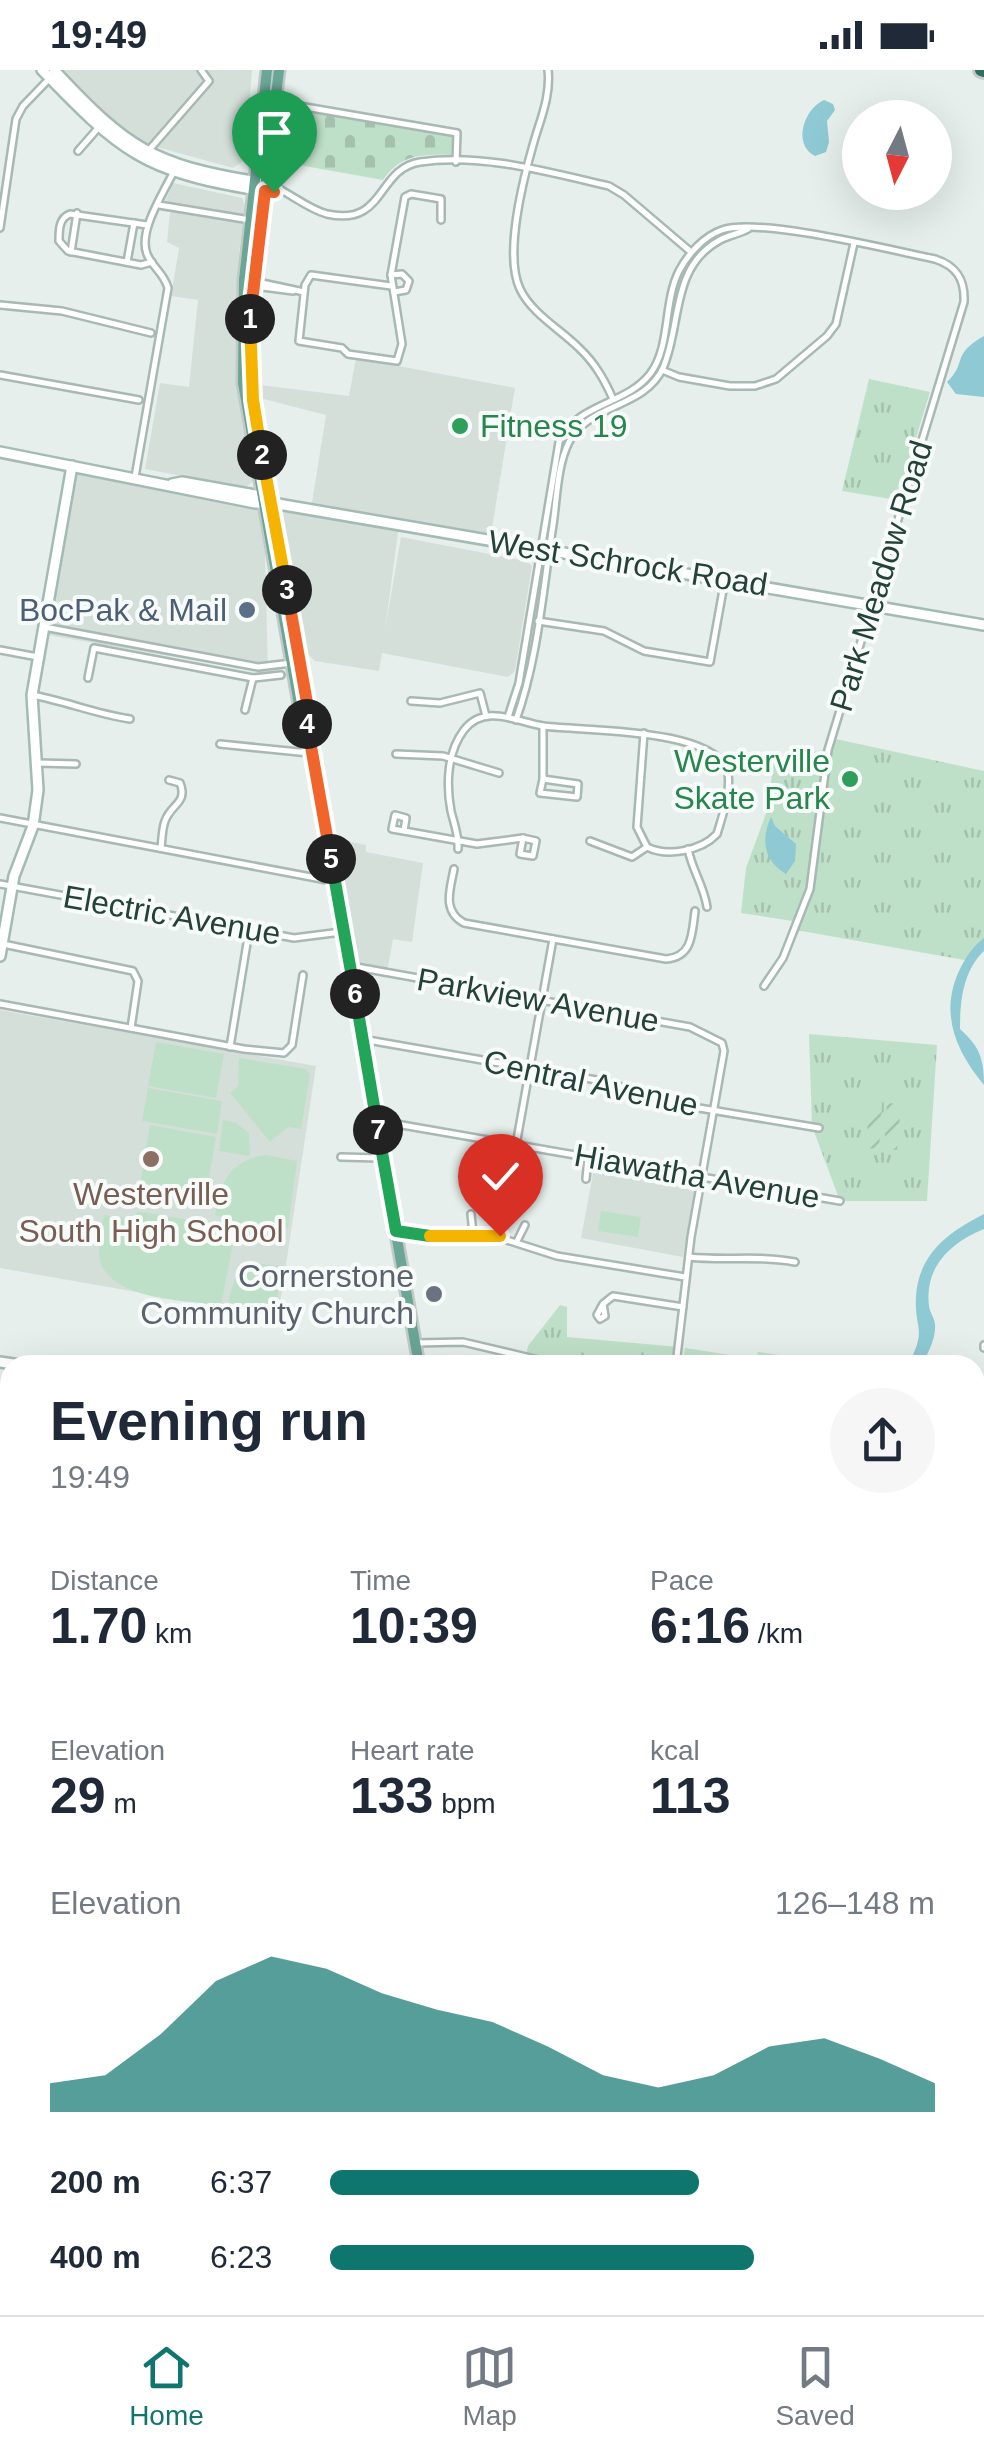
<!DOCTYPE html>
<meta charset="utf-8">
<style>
body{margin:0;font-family:Arial,sans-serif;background:#f6f6f7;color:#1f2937;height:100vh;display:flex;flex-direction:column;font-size:38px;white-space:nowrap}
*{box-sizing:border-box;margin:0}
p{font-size:32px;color:#747a83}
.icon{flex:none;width:55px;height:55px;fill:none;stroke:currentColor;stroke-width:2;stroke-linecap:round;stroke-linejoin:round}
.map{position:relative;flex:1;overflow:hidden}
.side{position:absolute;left:0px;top:1285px;width:985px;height:960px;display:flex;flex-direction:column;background:#fff;border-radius:30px 30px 0 0;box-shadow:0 10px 40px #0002}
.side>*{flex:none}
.needle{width:65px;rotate:186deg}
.tools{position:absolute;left:842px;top:30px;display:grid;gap:20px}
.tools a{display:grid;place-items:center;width:110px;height:110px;border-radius:50%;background:#fff;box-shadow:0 10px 40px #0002;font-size:50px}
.pin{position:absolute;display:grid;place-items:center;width:85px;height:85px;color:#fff;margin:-102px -42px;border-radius:50% 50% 50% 0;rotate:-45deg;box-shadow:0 0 10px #0007}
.pin .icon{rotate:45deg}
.km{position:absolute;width:50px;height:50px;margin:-25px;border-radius:50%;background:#222;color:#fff;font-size:28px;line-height:50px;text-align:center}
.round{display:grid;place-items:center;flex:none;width:105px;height:105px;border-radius:52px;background:#f6f6f7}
.headline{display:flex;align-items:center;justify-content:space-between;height:170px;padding:0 50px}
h1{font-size:55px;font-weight:700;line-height:75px}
.metrics{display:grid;grid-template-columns:repeat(3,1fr);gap:15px;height:170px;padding:10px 50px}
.metrics div{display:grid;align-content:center}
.metrics b{font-size:50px;font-weight:700}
.metrics small{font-size:28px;font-weight:400}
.metrics p{font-size:28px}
.chart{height:280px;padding:20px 50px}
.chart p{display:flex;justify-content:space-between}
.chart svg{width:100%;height:180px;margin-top:10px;fill:#0f766e;opacity:.7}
ul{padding:0 50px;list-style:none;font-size:32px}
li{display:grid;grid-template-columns:160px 120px 1fr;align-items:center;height:75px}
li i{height:25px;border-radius:12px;background:#0f766e}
.status{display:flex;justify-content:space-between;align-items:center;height:70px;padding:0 50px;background:#fff;direction:ltr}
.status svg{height:28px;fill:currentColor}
.menu{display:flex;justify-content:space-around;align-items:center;height:140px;border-top:2px solid #e0e1e3;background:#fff;font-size:28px;color:#747a83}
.menu a{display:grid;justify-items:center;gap:5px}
.menu .selected{color:#0f766e}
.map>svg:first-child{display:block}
</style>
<div class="status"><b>19:49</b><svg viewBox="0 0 49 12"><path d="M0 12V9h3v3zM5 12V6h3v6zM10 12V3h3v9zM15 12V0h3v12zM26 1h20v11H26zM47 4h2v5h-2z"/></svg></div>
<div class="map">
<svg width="984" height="2245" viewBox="0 0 984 2245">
<defs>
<pattern id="forest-firs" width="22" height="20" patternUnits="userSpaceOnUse" patternTransform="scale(2.5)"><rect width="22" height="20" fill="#bfe0c8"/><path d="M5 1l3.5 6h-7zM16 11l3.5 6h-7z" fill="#a4c1ad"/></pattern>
<pattern id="cemetery-stones" width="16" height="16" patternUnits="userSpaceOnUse" patternTransform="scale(2.5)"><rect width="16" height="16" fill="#bfe0c8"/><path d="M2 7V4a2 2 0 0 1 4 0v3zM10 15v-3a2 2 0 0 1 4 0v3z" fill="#a4c1ad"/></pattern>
<pattern id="park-tufts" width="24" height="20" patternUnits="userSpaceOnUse" patternTransform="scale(2.5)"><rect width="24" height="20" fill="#bfe0c8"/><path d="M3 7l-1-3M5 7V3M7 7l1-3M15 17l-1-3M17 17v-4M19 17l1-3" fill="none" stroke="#a4c1ad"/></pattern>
<pattern id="garden-furrows" width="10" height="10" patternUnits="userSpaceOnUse" patternTransform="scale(2.5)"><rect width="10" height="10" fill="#bfe0c8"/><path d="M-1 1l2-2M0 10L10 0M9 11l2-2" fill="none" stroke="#a4c1ad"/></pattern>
</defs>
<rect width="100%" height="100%" fill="#e6efeb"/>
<g fill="#d4dfda">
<polygon points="54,0 252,0 245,90 233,98 157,77 152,85 131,73"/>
<polygon points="173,113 242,128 245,136 239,183 236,290 253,411 245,418 145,399 160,313 189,317 198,230 171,226 179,178 167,172 170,142 161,141"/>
<polygon points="356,288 515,318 490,470 399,455 385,560 401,467 526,491 532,496 515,601 508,607 382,583 379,601 315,591 286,562 264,442 268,603 42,564 72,396 311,439 326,345 244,324 243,313 349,326"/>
<polygon points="346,771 366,775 366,782 423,793 412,872 393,869 387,902 357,897 338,778"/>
<polygon points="0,940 316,996 278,1247 0,1198"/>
<polygon points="595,1093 696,1111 683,1187 581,1168"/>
</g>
<g fill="#bfe0c8">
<polygon points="156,972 224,984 216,1028 148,1016"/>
<polygon points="239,988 306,999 310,1005 301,1059 288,1057 270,1072 230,1023 238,1016"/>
<polygon points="148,1018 222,1031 217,1064 142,1051"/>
<polygon points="223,1050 236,1053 249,1063 250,1086 219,1081"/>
<polygon points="150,1055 216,1067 209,1108 201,1107 196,1127 140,1114"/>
<path d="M266,1085L297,1091L288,1158C268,1167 236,1150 215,1145C220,1113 229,1090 266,1085Z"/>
<path d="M137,1141L236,1158L221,1235C188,1231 102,1230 99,1184C98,1172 102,1157 104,1145L135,1149Z"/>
<polygon points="601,1141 641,1147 638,1167 598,1161"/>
<path d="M257,1193L282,1197L276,1237L269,1242L228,1235C232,1214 235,1199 257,1193Z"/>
</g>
<polygon fill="url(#forest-firs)" points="975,2177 984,2177 984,2245 939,2245 940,2235 975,2235"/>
<g fill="url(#cemetery-stones)">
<path d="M285,38L453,67L451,85C423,84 400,84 383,110L277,91Z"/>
<polygon points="685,1278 756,1289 758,1282 828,1292 828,1295 682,1295"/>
</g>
<g fill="url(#park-tufts)">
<polygon points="869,309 930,322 897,430 842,421"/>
<polygon points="831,668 984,701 984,875 970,891 796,860 799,852 741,843 746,798 768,738 774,687 827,680"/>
<polygon points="809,964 937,975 927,1131 840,1131 812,1056"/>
<polygon points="560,1235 567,1237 567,1267 679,1277 676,1295 548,1295 526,1287 528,1276"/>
<polygon points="975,1581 976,1592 984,1601 984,1723 975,1724"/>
<polygon points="975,2084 984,2087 984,2178 975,2178"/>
<polygon points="207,2235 240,2235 304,2245 206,2245"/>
</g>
<g fill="url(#garden-furrows)">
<polygon points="869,1032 882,1033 879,1079 866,1078"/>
<polygon points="887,1033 901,1034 897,1080 884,1079"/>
</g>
<g fill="#8ec9d4">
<path d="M824,30L833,34L835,40L827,51L829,72L826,82L815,86C792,74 804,39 824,30Z"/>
<path d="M984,266V327L956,324L947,312C967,294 951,284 984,266Z"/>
<path d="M771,747L775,756L796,774L795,791L786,804C763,791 761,768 771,747Z"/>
<path d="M984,868V881C963,901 960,931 960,959C979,976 984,988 984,1015C955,980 939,942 960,899C966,887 973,876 984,868Z"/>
<path d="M984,1144V1159C952,1172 924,1196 929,1236C930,1244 936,1249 935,1258C935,1271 927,1284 922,1295H908C928,1257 914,1261 916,1226C919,1183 949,1162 984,1144Z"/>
<polygon points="979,1448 984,1449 984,1537 975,1527 975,1453"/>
</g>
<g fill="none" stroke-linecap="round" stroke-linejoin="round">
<g stroke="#8ec9d4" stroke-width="2.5">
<polyline points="975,2216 984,2214"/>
<polyline points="746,2245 751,2235"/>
</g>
<g stroke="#a8b8b2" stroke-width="10">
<g id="street">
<path d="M548,0C551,26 540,50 533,75C523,110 504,185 520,219C532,244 560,259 579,278C595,293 604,309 613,329"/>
<polyline points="276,32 457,63 456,92"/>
<polyline points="149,80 209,11 201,0"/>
<polyline points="78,81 99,57"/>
<path d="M266,113C287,120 305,138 327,144C386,157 376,99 420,92C482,83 548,102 609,116L624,125L691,182"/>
<polyline points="159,135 250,150"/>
<path d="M147,155L70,144C59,148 59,160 59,171L68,181L141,195L152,192"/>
<polyline points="0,158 16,49 23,36 49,9"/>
<polyline points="71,182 77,143"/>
<polyline points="127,192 134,153"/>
<polyline points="391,205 402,204 409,211 406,220 394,222"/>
<polyline points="253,211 304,222"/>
<polyline points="255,216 293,221"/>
<polyline points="391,216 311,205 305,215 299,271 342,278 348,284 397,291 402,274 391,205 405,127 411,124 441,129 441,150"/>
<polyline points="0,235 62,241 151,263"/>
<polyline points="662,300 679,307 730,316 755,316 776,309 827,266 836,254 854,173"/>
<polyline points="0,305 139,330"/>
<path d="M135,407L168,218C164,203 152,197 147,184C138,161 163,124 173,103"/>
<polyline points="538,551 604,561 644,581 710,592 725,509"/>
<polyline points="44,557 258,597 292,593"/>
<polyline points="0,580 38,587"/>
<polyline points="88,608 94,578 253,608 281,605"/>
<path d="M32,625C65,631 96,644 130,649"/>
<polyline points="411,631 440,633 480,623 486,646"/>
<polyline points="245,640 253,608"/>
<path d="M508,647L519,613L559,372C578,332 625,336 650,304C671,277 663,233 679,201C688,184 704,166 722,160C759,147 891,180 935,189C957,196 965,210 964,232L828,680L810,819L783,888L764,916"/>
<path d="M516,650C538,589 543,519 553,455C557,428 557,396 569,372C589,333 644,339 663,298C682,255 670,197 720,170C729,165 739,164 748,159"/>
<polyline points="644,663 637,757 647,777"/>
<polyline points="220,674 309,683"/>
<polyline points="396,684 443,686 499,703"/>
<polyline points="39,693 76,694"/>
<polyline points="543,708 543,656"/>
<polygon points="543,709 578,714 577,727 540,723"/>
<polygon points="395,745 406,748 404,761 392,759"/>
<polyline points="0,748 332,811"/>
<polyline points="404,761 477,774 523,768"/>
<polygon points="523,768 536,771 533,786 520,784"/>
<polyline points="590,771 632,787 647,777"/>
<path d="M161,778C162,770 162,759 165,751C171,734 188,733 180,713L169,710"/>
<path d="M458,779C459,765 454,754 451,741C446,715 447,682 464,660C485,633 517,652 543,656C580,661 719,657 728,704C731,722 722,747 717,764C701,781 667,787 647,777"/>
<path d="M688,779C692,800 704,816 707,837"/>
<path d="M454,799C450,820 442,841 464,853L666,889C693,887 692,863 695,841"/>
<polyline points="0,814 294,868 341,862"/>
<polyline points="3,874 133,901 138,911 131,958"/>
<polyline points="351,896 690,957 722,973 724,981 691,1167 676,1295"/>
<polyline points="0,934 244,979 284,983 292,975 303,905"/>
<polyline points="362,969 608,1012 657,1031 819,1058"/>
<polyline points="230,977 249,861"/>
<polyline points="379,1051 840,1131"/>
<polyline points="516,1075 553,869"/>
<polyline points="341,1087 380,1088"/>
<polyline points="586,1109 588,1087"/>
<polyline points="471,1144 473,1164"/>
<polyline points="396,1161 448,1168 488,1164 557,1186 685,1207"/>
<polyline points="517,1171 525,1155"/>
<path d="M689,1187C725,1191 759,1185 795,1192"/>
<polyline points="603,1234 597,1245 600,1249 605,1246 603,1234 613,1226 683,1237"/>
<polyline points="416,1273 463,1272 543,1291 548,1295"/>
<polyline points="984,1275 984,1278"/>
<polyline points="0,1468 10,1470"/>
<polyline points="0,1565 10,1567"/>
<polyline points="975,1605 984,1610"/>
<polyline points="0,1750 10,1752"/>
<polyline points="0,1929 10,1931"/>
<polyline points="975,1971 984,1974"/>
<polyline points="0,2190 10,2191"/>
<polyline points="281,2235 342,2245"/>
<polyline points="650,2235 672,2244 694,2235"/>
<polyline points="37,2245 42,2235"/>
</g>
</g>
<g stroke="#a4bbb3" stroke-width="14">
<g id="secondary">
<path d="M42,0C121,82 143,101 257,120"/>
<path d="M54,0C127,78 152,95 258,112"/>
<polyline points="0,382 255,433 272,433 984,555"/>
<polyline points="172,414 182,412 255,425 264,432"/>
<polyline points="0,886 14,806 33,756 38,720 32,625 72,396"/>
<polyline points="0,1292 20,1295"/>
<polyline points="0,1665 10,1667"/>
<polyline points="975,1729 984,1728"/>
<polyline points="932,2245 934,2235"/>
</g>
</g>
<g stroke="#c2cac8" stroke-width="15">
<g id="primary">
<polyline points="267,0 244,210 243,313 301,646 306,651 312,682 419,1295"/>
<polyline points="279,0 251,235 254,339 309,641 306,651"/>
<polyline points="488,2245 491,2235"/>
</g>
</g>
<g stroke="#c2cac8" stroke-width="18">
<polyline id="highway" points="981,0 984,1"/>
</g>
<use href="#street" stroke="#fff" stroke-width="5"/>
<use href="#secondary" stroke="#fff" stroke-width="9"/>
<use href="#primary" stroke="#6aa596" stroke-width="10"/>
<use href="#highway" stroke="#2f6f62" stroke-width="12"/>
</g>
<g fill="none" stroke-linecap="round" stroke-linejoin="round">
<g stroke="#fff" stroke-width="20">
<polyline id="split-1" points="250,249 265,121 274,122"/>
</g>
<g stroke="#fff" stroke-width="20">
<polyline id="split-2" points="250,249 253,330 262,385"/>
</g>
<g stroke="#fff" stroke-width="20">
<polyline id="split-3" points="262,385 287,520"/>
</g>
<g stroke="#fff" stroke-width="20">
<polyline id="split-4" points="287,520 309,644 307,654"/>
</g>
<g stroke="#fff" stroke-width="20">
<polyline id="split-5" points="307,654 331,789"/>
</g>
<g stroke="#fff" stroke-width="20">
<polyline id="split-6" points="331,789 355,924"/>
</g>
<g stroke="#fff" stroke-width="20">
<polyline id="split-7" points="355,924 378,1060"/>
</g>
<g stroke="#fff" stroke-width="20">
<polyline id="split-8" points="378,1060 396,1161 430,1166"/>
</g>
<g stroke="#fff" stroke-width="20">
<polyline id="split-9" points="430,1166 500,1166"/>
</g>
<use href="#split-1" stroke="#f0652b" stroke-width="12"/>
<use href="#split-2" stroke="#f5b400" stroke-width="12"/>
<use href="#split-3" stroke="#f5b400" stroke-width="12"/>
<use href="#split-4" stroke="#f0652b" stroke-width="12"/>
<use href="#split-5" stroke="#f0652b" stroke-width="12"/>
<use href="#split-6" stroke="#22a559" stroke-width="12"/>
<use href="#split-7" stroke="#22a559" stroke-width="12"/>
<use href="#split-8" stroke="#22a559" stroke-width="12"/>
<use href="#split-9" stroke="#f5b400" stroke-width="12"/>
</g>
<g fill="#2e9e5b" stroke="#f7fbf9" stroke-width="4">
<circle cx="460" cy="356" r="10"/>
<circle cx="850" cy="709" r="10"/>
</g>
<circle fill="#5c6f8a" stroke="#f7fbf9" stroke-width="4" cx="247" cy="540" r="10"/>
<circle fill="#8d6e63" stroke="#f7fbf9" stroke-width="4" cx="151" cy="1089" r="10"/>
<circle fill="#6b7280" stroke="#f7fbf9" stroke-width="4" cx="434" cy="1224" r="10"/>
<g text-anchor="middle" stroke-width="8" stroke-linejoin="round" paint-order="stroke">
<g font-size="32" fill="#27864d" stroke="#f7fbf9" text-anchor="start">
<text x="480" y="367">Fitness 19</text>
<text x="830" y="702" text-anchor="end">Westerville<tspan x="830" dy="37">Skate Park</tspan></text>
</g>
<g font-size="32" fill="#24423a" stroke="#f7fbf9">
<text transform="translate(628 493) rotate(9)" y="11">West Schrock Road</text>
<text transform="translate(881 506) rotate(-73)" y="11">Park Meadow Road</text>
<text transform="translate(172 845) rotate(10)" y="11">Electric Avenue</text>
<text transform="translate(538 930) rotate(10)" y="11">Parkview Avenue</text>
<text transform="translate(591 1013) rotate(12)" y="11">Central Avenue</text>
<text transform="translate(697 1106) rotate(10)" y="11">Hiawatha Avenue</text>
</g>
<g font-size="32" fill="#4e5e75" stroke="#f7fbf9" text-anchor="end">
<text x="227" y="551">BocPak &amp; Mail</text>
</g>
<g font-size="32" fill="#785e54" stroke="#f7fbf9">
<text x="151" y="1135">Westerville<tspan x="151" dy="37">South High School</tspan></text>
</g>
<g font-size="32" fill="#5b616d" stroke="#f7fbf9" text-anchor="end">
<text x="414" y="1217">Cornerstone<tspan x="414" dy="37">Community Church</tspan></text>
</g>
</g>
</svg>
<div class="tools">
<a><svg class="needle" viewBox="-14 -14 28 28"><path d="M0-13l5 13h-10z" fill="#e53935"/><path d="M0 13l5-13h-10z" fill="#747a83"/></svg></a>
</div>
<div class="pin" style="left:274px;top:122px;background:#1e9e55"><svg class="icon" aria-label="arrive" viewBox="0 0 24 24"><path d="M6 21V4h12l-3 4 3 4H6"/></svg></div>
<div class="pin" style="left:500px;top:1166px;background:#d93025"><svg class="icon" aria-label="check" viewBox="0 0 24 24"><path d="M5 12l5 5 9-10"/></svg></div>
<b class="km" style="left:250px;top:249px">1</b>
<b class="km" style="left:262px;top:385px">2</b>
<b class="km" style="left:287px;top:520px">3</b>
<b class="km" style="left:307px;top:654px">4</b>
<b class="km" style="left:331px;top:789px">5</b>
<b class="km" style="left:355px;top:924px">6</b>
<b class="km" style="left:378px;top:1060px">7</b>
<section class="side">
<div class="headline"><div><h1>Evening run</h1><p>19:49</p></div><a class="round"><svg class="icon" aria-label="share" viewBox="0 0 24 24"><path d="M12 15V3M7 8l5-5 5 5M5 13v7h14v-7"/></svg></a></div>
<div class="metrics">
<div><p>Distance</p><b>1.70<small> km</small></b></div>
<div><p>Time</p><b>10:39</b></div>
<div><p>Pace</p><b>6:16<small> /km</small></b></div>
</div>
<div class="metrics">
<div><p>Elevation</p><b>29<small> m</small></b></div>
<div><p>Heart rate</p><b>133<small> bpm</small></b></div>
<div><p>kcal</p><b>113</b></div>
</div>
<div class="chart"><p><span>Elevation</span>126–148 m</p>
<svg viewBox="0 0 160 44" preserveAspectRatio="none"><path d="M0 44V37L10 35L20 25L30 12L40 6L50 9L60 15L70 19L80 22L90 28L100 35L110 38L120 35L130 28L140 26L150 31L160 37V44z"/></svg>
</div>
<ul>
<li><b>200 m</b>6:37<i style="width:61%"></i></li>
<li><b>400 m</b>6:23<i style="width:70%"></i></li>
</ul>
</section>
</div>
<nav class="menu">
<a class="selected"><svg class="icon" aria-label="home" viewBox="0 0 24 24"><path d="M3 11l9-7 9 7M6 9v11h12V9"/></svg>Home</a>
<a><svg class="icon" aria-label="map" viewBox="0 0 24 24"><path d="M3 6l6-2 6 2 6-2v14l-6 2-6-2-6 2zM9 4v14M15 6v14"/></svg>Map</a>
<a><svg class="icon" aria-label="saved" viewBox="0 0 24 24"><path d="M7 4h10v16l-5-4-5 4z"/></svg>Saved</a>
</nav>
